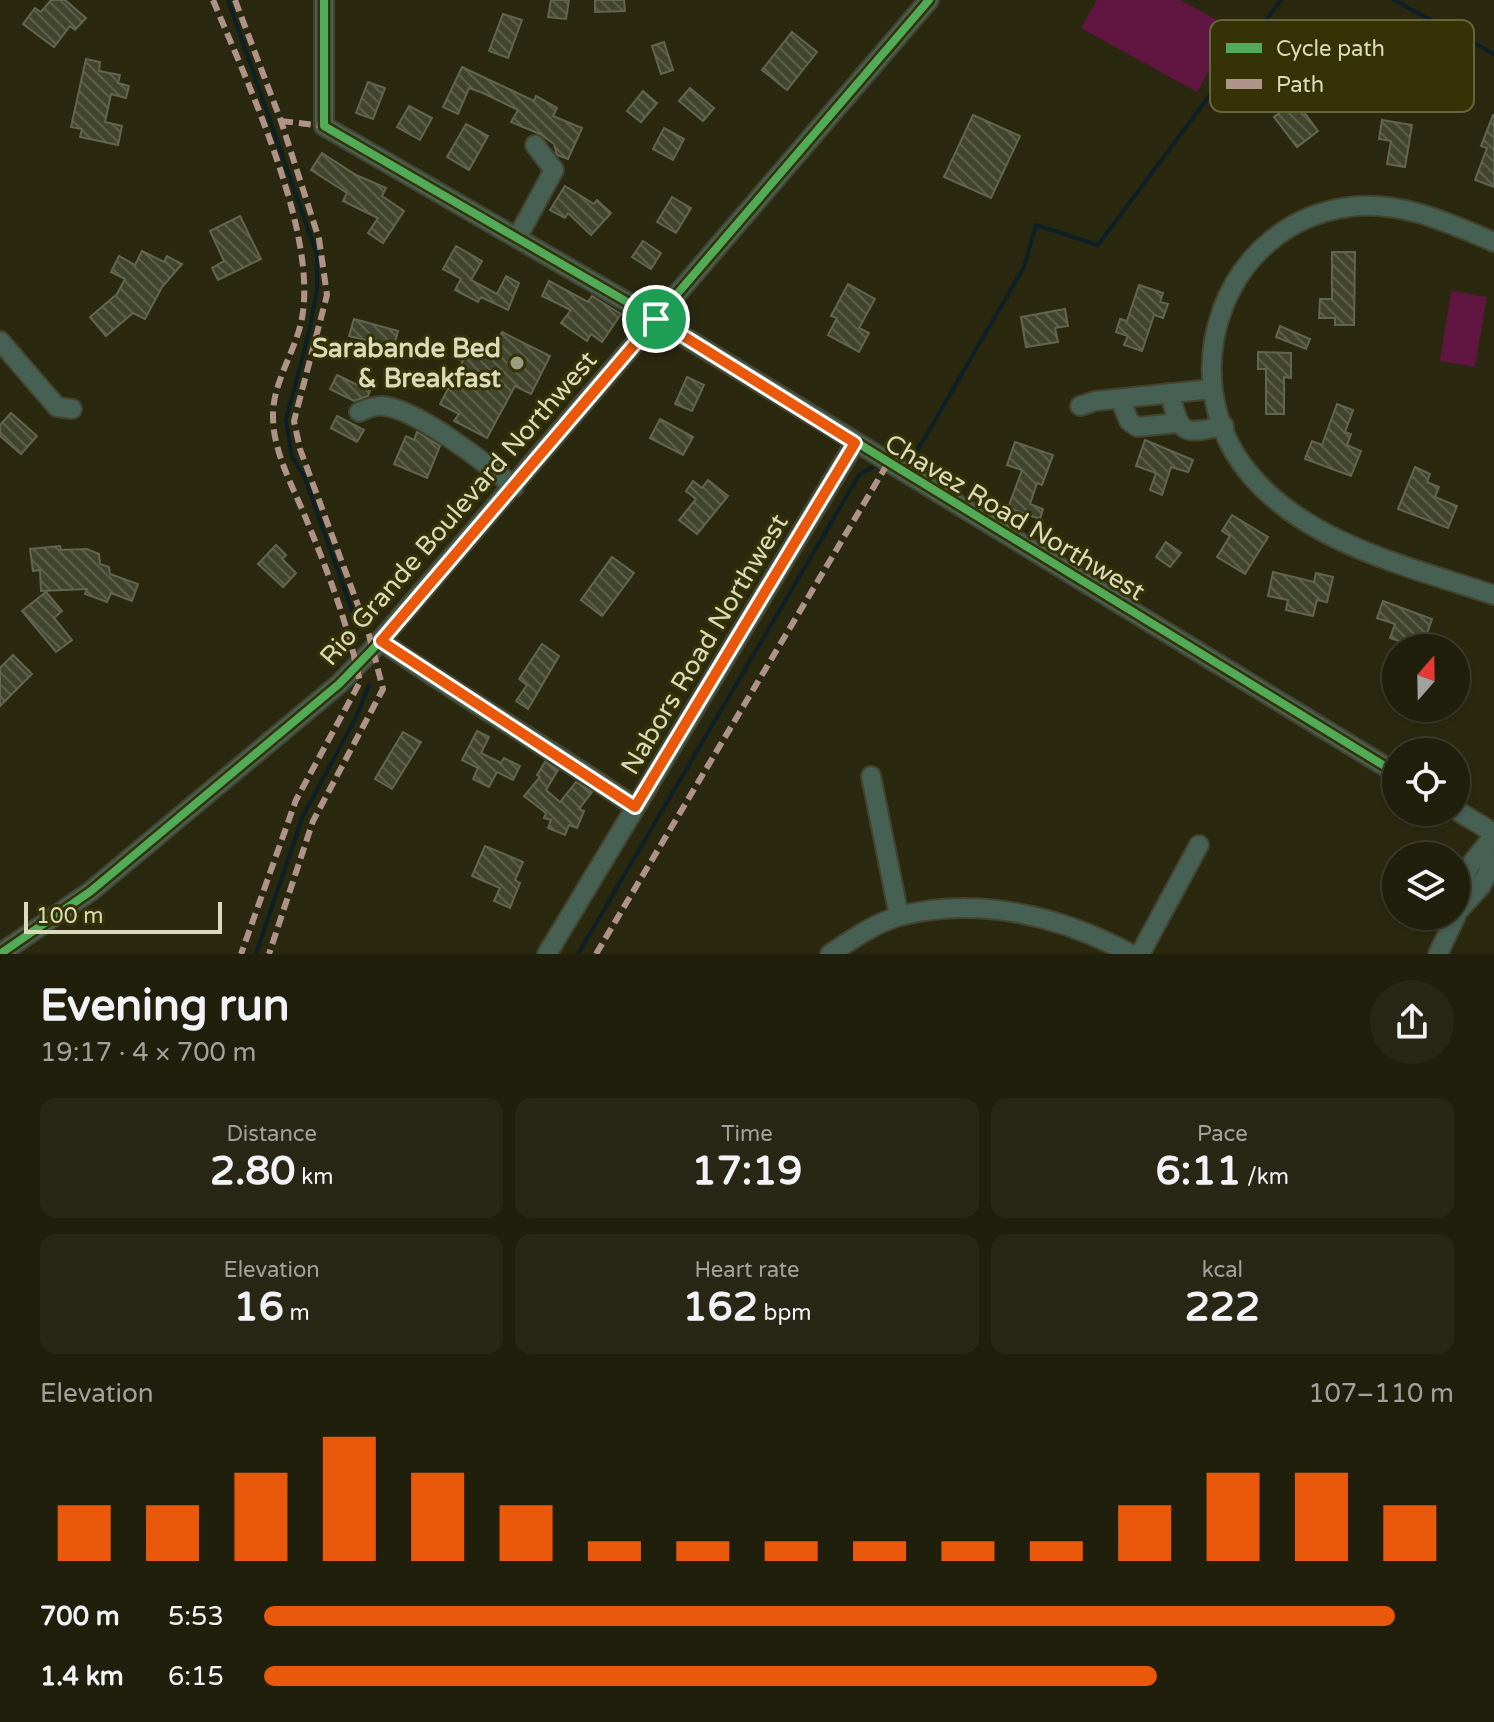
<!DOCTYPE html>
<meta charset="utf-8">
<style>
body{margin:0;font-family:"Varela Round",sans-serif;background:#282715;color:#f1f3f6;height:100vh;display:flex;flex-direction:column;font-size:30px;white-space:nowrap}
*{box-sizing:border-box;margin:0}
p{font-size:26px;color:#a2a29d}
.icon{flex:none;width:44px;height:44px;fill:none;stroke:currentColor;stroke-width:2;stroke-linecap:round;stroke-linejoin:round}
.map{position:relative;height:954px;overflow:hidden}
.drawer{display:flex;flex-direction:column;background:#201f0c;flex:1}
.drawer>*{flex:none}
.needle{width:52px;rotate:20deg}
.buttons{position:absolute;left:1382px;top:634px;display:grid;gap:16px}
.buttons a{display:grid;place-items:center;width:88px;height:88px;border-radius:50%;background:#201f0c;box-shadow:0 2px 6px #0004,0 0 0 2px #3d3d2d;font-size:40px}
.scale{position:absolute;left:24px;bottom:20px;width:198px;box-sizing:border-box;padding-left:8px;border:4px solid #dadabd;border-top:0;font-size:22px;line-height:28px;white-space:nowrap;color:#dadabd;-webkit-text-stroke:6px #353305;paint-order:stroke}
.pin{position:absolute;display:grid;place-items:center;width:68px;height:68px;color:#fff;margin:-34px;border:4px solid #fff;border-radius:50%;box-shadow:0 2px 8px #0007}
.round{display:grid;place-items:center;flex:none;width:84px;height:84px;border-radius:42px;background:#282715}
.head{display:flex;align-items:center;justify-content:space-between;height:136px;padding:0 40px}
h1{font-size:44px;font-weight:700;line-height:60px}
.figures{display:grid;grid-template-columns:repeat(3,1fr);gap:12px;height:136px;padding:8px 40px}
.figures div{display:grid;align-content:center;border-radius:16px;background:#282715;text-align:center}
.figures b{font-size:40px;font-weight:700}
.figures small{font-size:22px;font-weight:400}
.figures p{font-size:22px}
.chart{height:224px;padding:16px 40px}
.chart p{display:flex;justify-content:space-between}
.chart svg{width:100%;height:144px;margin-top:8px;stroke:#ea580c;stroke-width:6}
ul{padding:0 40px;list-style:none;font-size:26px}
li{display:grid;grid-template-columns:128px 96px 1fr;align-items:center;height:60px}
li i{height:20px;border-radius:10px;background:#ea580c}
.map>svg:first-child{display:block}
</style>
<div class="map">
<svg width="1494" height="954" viewBox="0 0 1494 954">
<defs>
<pattern id="building-back-hatch" width="6" height="6" patternUnits="userSpaceOnUse" patternTransform="scale(2)"><rect width="6" height="6" fill="#41452d"/><path d="M-1 5l2 2M0 0l6 6M5-1l2 2" fill="none" stroke="#5c5f4a"/></pattern>
</defs>
<rect width="100%" height="100%" fill="#2a2910"/>
<g fill="#601640">
<polygon points="1097,0 1180,0 1232,28 1197,92 1081,28"/>
<polygon points="1451,291 1487,297 1475,367 1440,361"/>
</g>
<g fill="none" stroke-linecap="round" stroke-linejoin="round">
<g stroke="#0c2026" stroke-width="4">
<polyline points="228,0 317,255 317,289 309,332 286,420 292,457 304,476 358,627"/>
<polyline points="1394,0 1494,54"/>
<polyline points="895,454 899,451 913,458 1024,267 1036,225 1098,245 1281,0"/>
<polyline points="256,954 302,818 356,717 369,685"/>
<polyline points="578,954 859,475 873,467"/>
</g>
</g>
<g fill="url(#building-back-hatch)" stroke="#626650" stroke-width="2">
<polygon points="51,0 65,0 86,18 75,30 70,26 54,47 23,24 35,8 41,12"/>
<polygon points="551,0 569,0 566,19 548,17"/>
<polygon points="595,0 624,0 625,11 595,12"/>
<polygon points="503,14 522,20 508,58 489,51"/>
<polygon points="792,32 817,52 787,90 762,70"/>
<polygon points="664,42 673,70 661,74 652,46"/>
<polygon points="86,59 100,62 99,71 120,75 118,83 129,86 126,98 111,94 105,122 122,126 118,145 80,137 82,129 71,127"/>
<polygon points="462,67 534,101 536,96 557,108 553,116 582,128 568,159 557,155 554,144 540,134 511,122 518,110 483,93 469,88 458,114 443,107"/>
<polygon points="368,82 385,88 373,119 356,113"/>
<polygon points="690,88 714,108 703,121 679,101"/>
<polygon points="643,91 657,103 641,122 627,111"/>
<polygon points="1296,101 1318,131 1297,147 1274,117"/>
<polygon points="409,106 432,118 420,140 397,127"/>
<polygon points="973,115 1020,136 991,198 944,177"/>
<polygon points="1493,115 1494,115 1494,187 1475,180 1487,148 1481,146"/>
<polygon points="1382,120 1412,125 1405,167 1387,164 1391,141 1379,139"/>
<polygon points="466,124 488,136 469,170 447,157"/>
<polygon points="664,128 684,139 673,160 653,149"/>
<polygon points="322,153 356,175 386,188 382,196 404,211 383,243 368,233 378,218 343,201 347,193 311,170"/>
<polygon points="565,186 594,204 597,200 611,213 591,235 568,213 565,218 550,210"/>
<polygon points="672,197 691,208 676,233 657,222"/>
<polygon points="240,216 261,259 218,280 212,268 224,261 210,231"/>
<polygon points="643,241 661,253 651,269 632,257"/>
<polygon points="456,246 482,261 471,280 497,294 506,276 519,283 508,310 481,297 478,302 455,290 461,279 443,269"/>
<polygon points="142,251 164,262 167,256 182,264 162,287 145,319 133,313 106,336 90,317 117,294 125,279 111,272 119,256 135,265"/>
<polygon points="1332,252 1355,252 1354,325 1335,325 1335,318 1319,318 1320,299 1332,299"/>
<polygon points="549,281 588,302 592,296 621,314 602,342 591,334 587,341 561,323 571,310 542,296"/>
<polygon points="848,284 875,299 859,328 869,333 859,352 828,335 837,318 831,316"/>
<polygon points="1139,285 1163,293 1160,302 1168,304 1163,318 1154,315 1142,351 1124,345 1128,336 1116,332 1120,319 1127,321"/>
<polygon points="1065,309 1068,326 1055,328 1058,342 1026,347 1021,317"/>
<polygon points="354,319 398,331 394,347 349,336"/>
<polygon points="1280,326 1310,339 1306,349 1276,337"/>
<polygon points="502,332 550,356 531,394 515,386 487,438 454,421 459,414 440,404 463,361 457,359 459,348 490,355"/>
<polygon points="1258,352 1291,353 1291,378 1284,377 1284,414 1266,414 1266,369 1258,369"/>
<polygon points="337,375 370,391 368,396 354,401 330,389"/>
<polygon points="687,377 704,385 692,411 675,404"/>
<polygon points="1337,404 1353,410 1345,432 1351,434 1347,445 1361,451 1351,476 1305,459 1312,441 1322,445"/>
<polygon points="11,413 37,436 21,454 0,436 0,425"/>
<polygon points="337,416 364,430 357,442 331,428"/>
<polygon points="660,419 693,437 683,455 650,438"/>
<polygon points="417,432 440,446 427,478 394,464 406,436 414,440"/>
<polygon points="1145,440 1193,460 1188,472 1171,467 1162,495 1150,490 1156,473 1136,466"/>
<polygon points="1015,442 1053,455 1042,485 1037,483 1030,504 1043,509 1040,519 1008,508 1022,470 1007,465"/>
<polygon points="1415,467 1430,474 1427,482 1439,487 1435,497 1457,506 1448,528 1398,509"/>
<polygon points="708,480 728,496 697,534 679,520 696,499 686,491 693,481 702,488"/>
<polygon points="1232,515 1268,537 1245,574 1217,557 1230,536 1222,531"/>
<polygon points="1166,542 1181,553 1170,567 1156,557"/>
<polygon points="276,545 286,555 282,559 296,573 283,587 258,564"/>
<polygon points="60,546 61,550 87,549 99,554 100,564 109,567 110,574 138,584 132,601 111,593 107,602 85,594 87,589 41,591 40,570 33,571 30,549"/>
<polygon points="612,557 634,573 602,616 581,600"/>
<polygon points="1273,572 1314,582 1316,573 1333,577 1327,602 1317,600 1313,616 1286,610 1288,600 1268,596"/>
<polygon points="46,592 62,611 54,618 72,640 56,652 22,611"/>
<polygon points="1383,601 1432,619 1424,642 1416,639 1413,646 1390,638 1395,624 1377,618"/>
<polygon points="542,644 559,656 528,709 516,701 527,685 519,679"/>
<polygon points="13,655 32,674 0,706 0,668"/>
<polygon points="477,731 489,737 481,753 501,763 504,758 520,766 513,780 497,772 489,787 473,779 478,768 462,760"/>
<polygon points="403,732 421,742 392,789 375,779"/>
<polygon points="545,762 558,770 546,790 560,802 576,782 592,792 579,809 584,811 577,828 569,825 565,835 548,828 551,820 544,818 546,813 524,796 540,777 537,775"/>
<polygon points="485,846 523,862 515,880 520,883 510,908 494,901 500,888 472,876"/>
</g>
<g fill="none" stroke-linecap="round" stroke-linejoin="round">
<g stroke="#44442e" stroke-width="22">
<g id="minor">
<polyline points="324,0 324,126 634,306 1396,773"/>
<polyline points="517,238 554,170 535,145"/>
<path d="M1494,242C1448,223 1401,200 1349,207C1224,223 1170,376 1248,472C1306,544 1411,567 1494,595"/>
<polyline points="0,341 57,407 72,409"/>
<path d="M1170,393C1180,436 1183,434 1224,426"/>
<polyline points="1120,399 1129,421 1137,427 1177,423"/>
<polyline points="1080,406 1095,401 1212,389"/>
<path d="M359,412C366,409 376,405 383,406C417,409 487,464 514,487"/>
<path d="M381,641C464,699 552,749 635,807"/>
<polyline points="871,776 899,916"/>
<polyline points="1456,810 1494,833"/>
<polyline points="1494,835 1468,868 1458,911 1481,886 1494,860"/>
<polyline points="0,954 91,891 339,684 372,650 929,0"/>
<polyline points="547,954 855,443"/>
<path d="M830,954C851,940 875,923 900,916C979,896 1061,916 1131,954"/>
<polyline points="1140,954 1199,845"/>
<polyline points="1438,954 1456,916"/>
</g>
</g>
<use href="#minor" stroke="#466054" stroke-width="18"/>
<g stroke="#af9288" stroke-width="6" stroke-dasharray="12 6" stroke-linecap="butt">
<path d="M213,0C247,82 318,232 302,318C296,351 272,383 273,417C273,454 296,492 309,526C330,577 349,628 360,682L296,800L241,954"/>
<polyline points="235,0 281,121 319,239 327,295 294,421 300,449 369,635 383,689 313,821 269,954"/>
<polyline points="281,121 324,126"/>
<polyline points="596,954 888,463"/>
</g>
<g stroke="#353305" stroke-width="13">
<g id="cycleway">
<polyline points="324,0 324,126 634,306 1396,773"/>
<polyline points="0,954 91,891 339,684 372,650 929,0"/>
</g>
</g>
<use href="#cycleway" stroke="#51ab58" stroke-width="8"/>
</g>
<g fill="none" stroke-linecap="round" stroke-linejoin="round">
<g stroke="#fff" stroke-width="16">
<polygon id="route" points="656,319 855,443 635,807 381,641"/>
</g>
<use href="#route" stroke="#ea580c" stroke-width="10"/>
</g>
<circle fill="#9c9c80" stroke="#353305" stroke-width="3" cx="517" cy="363" r="8"/>
<g text-anchor="middle" stroke-width="6" stroke-linejoin="round" paint-order="stroke">
<g font-size="26" font-weight="bold" fill="#dadabd" stroke="#353305" text-anchor="end">
<text x="501" y="357">Sarabande Bed<tspan x="501" dy="30">&amp; Breakfast</tspan></text>
</g>
<g font-size="26" fill="#dadabd" stroke="#353305">
<text transform="translate(458 508) rotate(-49)" y="9">Rio Grande Boulevard Northwest</text>
<text transform="translate(1015 517) rotate(31)" y="9">Chavez Road Northwest</text>
<text transform="translate(704 644) rotate(-59)" y="9">Nabors Road Northwest</text>
</g>
</g>
<rect x="1210" y="20" width="264" height="92" rx="12" fill="#353305" stroke="#67653c" stroke-width="2"/>
<rect x="1226" y="43" width="36" height="10" fill="#51ab58"/>
<rect x="1226" y="79" width="36" height="10" fill="#af9288"/>
<g font-size="22" fill="#dadabd">
<text x="1276" y="56">Cycle path</text>
<text x="1276" y="92">Path</text>
</g>
</svg>
<div class="buttons">
<a><svg class="needle" viewBox="-14 -14 28 28"><path d="M0-13l5 13h-10z" fill="#e53935"/><path d="M0 13l5-13h-10z" fill="#a2a29d"/></svg></a>
<a><svg class="icon" aria-label="locate" viewBox="0 0 24 24"><circle cx="12" cy="12" r="6"/><path d="M12 2v4M12 18v4M2 12h4M18 12h4"/></svg></a>
<a><svg class="icon" aria-label="layers" viewBox="0 0 24 24"><path d="M12 4l9 5-9 5-9-5zM3 14l9 5 9-5"/></svg></a>
</div>
<div class="scale">100 m</div>
<div class="pin" style="left:656px;top:319px;background:#1e9e55"><svg class="icon" aria-label="arrive" viewBox="0 0 24 24"><path d="M6 21V4h12l-3 4 3 4H6"/></svg></div>
</div>
<section class="drawer">
<div class="head"><div><h1>Evening run</h1><p>19:17 · 4 × 700 m</p></div><a class="round"><svg class="icon" aria-label="share" viewBox="0 0 24 24"><path d="M12 15V3M7 8l5-5 5 5M5 13v7h14v-7"/></svg></a></div>
<div class="figures">
<div><p>Distance</p><b>2.80<small> km</small></b></div>
<div><p>Time</p><b>17:19</b></div>
<div><p>Pace</p><b>6:11<small> /km</small></b></div>
</div>
<div class="figures">
<div><p>Elevation</p><b>16<small> m</small></b></div>
<div><p>Heart rate</p><b>162<small> bpm</small></b></div>
<div><p>kcal</p><b>222</b></div>
</div>
<div class="chart"><p><span>Elevation</span>107–110 m</p>
<svg viewBox="0 0 160 44" preserveAspectRatio="none"><path d="M5 44V27M15 44V27M25 44V17M35 44V6M45 44V17M55 44V27M65 44V38M75 44V38M85 44V38M95 44V38M105 44V38M115 44V38M125 44V27M135 44V17M145 44V17M155 44V27"/></svg>
</div>
<ul>
<li><b>700 m</b>5:53<i style="width:95%"></i></li>
<li><b>1.4 km</b>6:15<i style="width:75%"></i></li>
</ul>
</section>
